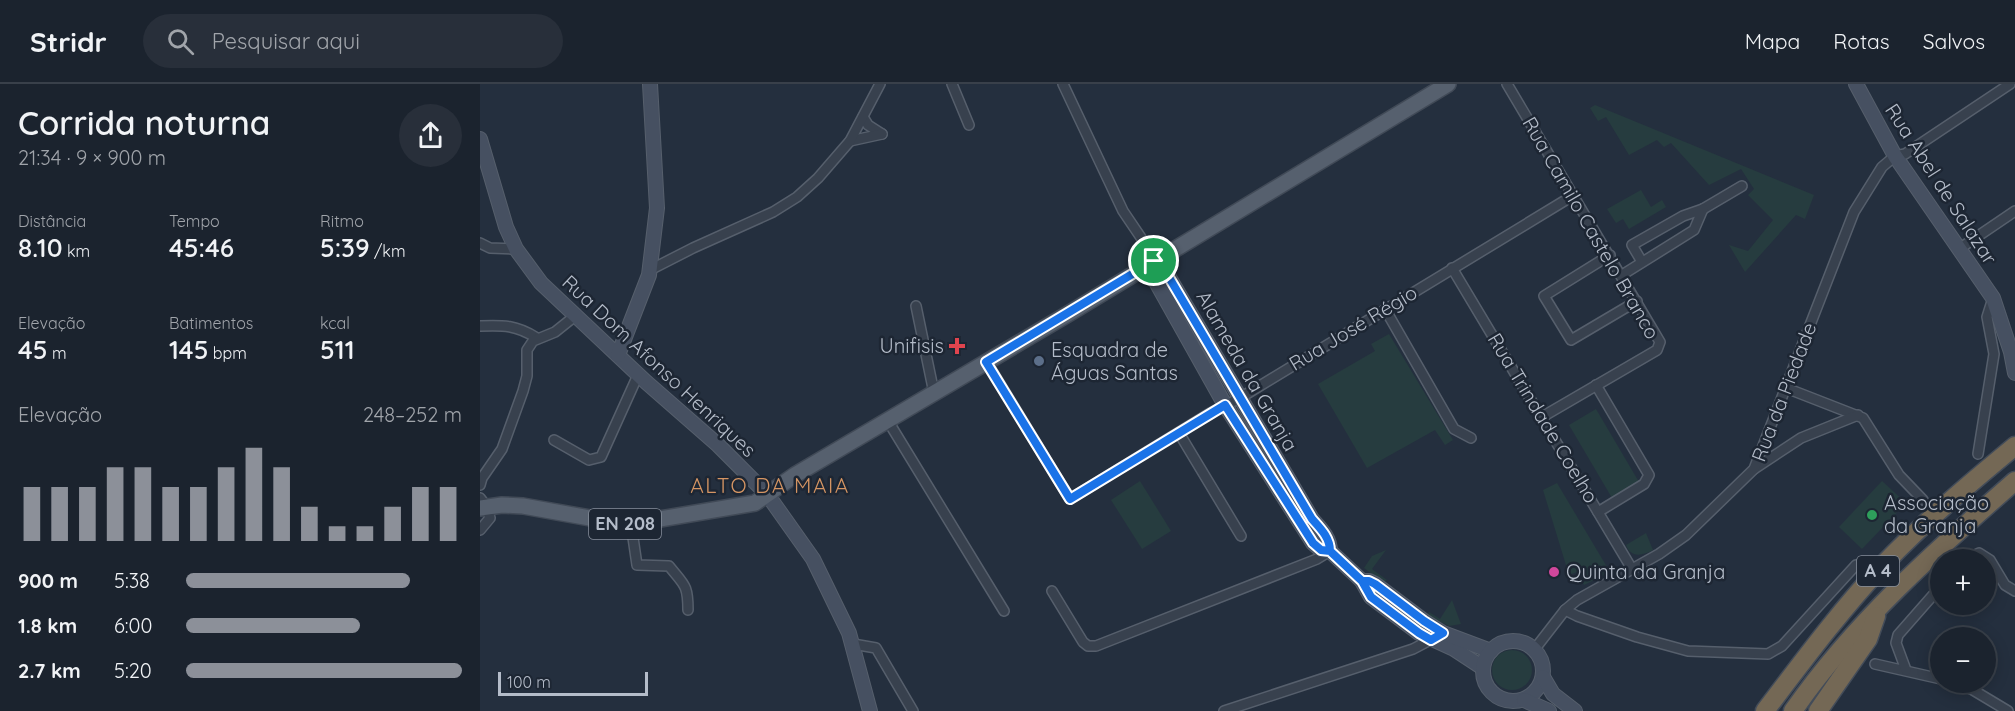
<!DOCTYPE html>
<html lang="pt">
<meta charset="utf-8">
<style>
body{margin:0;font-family:Quicksand,sans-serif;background:#282f3a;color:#f1f3f6;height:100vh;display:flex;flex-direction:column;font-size:22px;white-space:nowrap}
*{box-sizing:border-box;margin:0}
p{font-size:20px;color:#a0a4aa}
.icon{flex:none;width:33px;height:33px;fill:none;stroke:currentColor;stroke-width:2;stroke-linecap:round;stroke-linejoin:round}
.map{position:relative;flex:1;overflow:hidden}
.details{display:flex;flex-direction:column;background:#1b232e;width:480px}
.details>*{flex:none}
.tools{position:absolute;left:1450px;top:465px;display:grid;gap:12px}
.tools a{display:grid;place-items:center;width:66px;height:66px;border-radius:50%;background:#1b232e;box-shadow:0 3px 15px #0003,0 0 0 2px #39404a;font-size:30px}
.scale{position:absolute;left:18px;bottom:15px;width:150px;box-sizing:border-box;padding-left:6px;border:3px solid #b4bcc9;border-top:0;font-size:16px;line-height:21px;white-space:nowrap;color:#b4bcc9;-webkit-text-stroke:4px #1d2633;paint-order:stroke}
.pin{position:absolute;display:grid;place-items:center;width:51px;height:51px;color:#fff;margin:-26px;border:3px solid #fff;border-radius:50%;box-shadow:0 2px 6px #0007}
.round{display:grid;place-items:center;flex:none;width:63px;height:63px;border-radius:32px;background:#282f3a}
.head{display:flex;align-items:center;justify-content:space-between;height:102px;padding:0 18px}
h1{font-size:33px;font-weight:600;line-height:45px}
.figures{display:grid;grid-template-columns:repeat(3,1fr);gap:9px;height:102px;padding:6px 18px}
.figures div{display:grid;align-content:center}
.figures b{font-size:26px;font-weight:600}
.figures small{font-size:16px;font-weight:400}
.figures p{font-size:16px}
.chart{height:168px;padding:12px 18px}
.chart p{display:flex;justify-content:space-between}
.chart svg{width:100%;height:108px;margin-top:6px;stroke:#8c9099;stroke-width:6}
ul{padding:0 18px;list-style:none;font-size:20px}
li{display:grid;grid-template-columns:96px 72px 1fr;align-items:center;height:45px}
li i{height:15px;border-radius:8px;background:#8c9099}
header{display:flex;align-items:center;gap:36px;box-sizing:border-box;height:84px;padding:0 30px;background:#1b232e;border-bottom:2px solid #39404a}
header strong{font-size:28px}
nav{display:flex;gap:33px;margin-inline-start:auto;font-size:21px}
.search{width:420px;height:54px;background:#282f3a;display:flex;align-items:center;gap:15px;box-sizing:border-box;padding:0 21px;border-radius:33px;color:#a0a4aa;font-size:22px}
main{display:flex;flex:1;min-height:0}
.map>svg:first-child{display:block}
</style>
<header>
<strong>Stridr</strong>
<div class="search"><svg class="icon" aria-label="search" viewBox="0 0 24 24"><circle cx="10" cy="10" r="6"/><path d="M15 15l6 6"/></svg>Pesquisar aqui</div>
<nav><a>Mapa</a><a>Rotas</a><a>Salvos</a></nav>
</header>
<main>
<section class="details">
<div class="head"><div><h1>Corrida noturna</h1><p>21:34 · 9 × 900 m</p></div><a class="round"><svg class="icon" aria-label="share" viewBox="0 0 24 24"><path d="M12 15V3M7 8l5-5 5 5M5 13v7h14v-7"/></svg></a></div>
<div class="figures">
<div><p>Distância</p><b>8.10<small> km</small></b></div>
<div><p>Tempo</p><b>45:46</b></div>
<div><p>Ritmo</p><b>5:39<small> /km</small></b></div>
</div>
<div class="figures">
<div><p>Elevação</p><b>45<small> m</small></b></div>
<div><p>Batimentos</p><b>145<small> bpm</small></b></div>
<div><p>kcal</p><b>511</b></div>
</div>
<div class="chart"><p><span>Elevação</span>248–252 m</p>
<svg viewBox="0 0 160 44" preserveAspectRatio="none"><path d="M5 44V22M15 44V22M25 44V22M35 44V14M45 44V14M55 44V22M65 44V22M75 44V14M85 44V6M95 44V14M105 44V30M115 44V38M125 44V38M135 44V30M145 44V22M155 44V22"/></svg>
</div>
<ul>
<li><b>900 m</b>5:38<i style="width:81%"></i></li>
<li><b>1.8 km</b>6:00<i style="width:63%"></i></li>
<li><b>2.7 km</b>5:20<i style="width:100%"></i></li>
</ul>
</section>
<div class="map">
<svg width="1535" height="627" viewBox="0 0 1535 627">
<rect width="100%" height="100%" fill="#242f3e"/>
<g fill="#263c3f">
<polygon points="1115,21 1334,111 1325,135 1316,131 1265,188 1249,161 1268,167 1293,136 1268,111 1274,105 1261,85 1229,101 1191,59 1184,63 1177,56 1149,71 1126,33 1118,37 1110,24"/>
<polygon points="1161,106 1171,123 1182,116 1186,123 1149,145 1143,135 1136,139 1127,125"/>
<polygon points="909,250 973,356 965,361 955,346 887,384 838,300 895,267 891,260"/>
<polygon points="1116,325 1159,398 1132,414 1089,341"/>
<polygon points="660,397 691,447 662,465 631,416"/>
<polygon points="1402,397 1426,419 1382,465 1359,443"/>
<polygon points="1077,399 1130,488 1104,501 1097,488 1089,491 1063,406"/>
<path d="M1166,449L1173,466C1162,472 1151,474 1146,461Z"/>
<polygon points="906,466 892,485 907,496 904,499 884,484 892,472"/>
<polygon points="972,516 981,540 969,542 947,531 949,528 960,535"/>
<circle cx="1032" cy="586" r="20"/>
</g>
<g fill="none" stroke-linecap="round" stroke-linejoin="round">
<g stroke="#565f6c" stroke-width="12">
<g id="street">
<polyline points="472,0 489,41"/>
<polyline points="583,0 643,127 668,164 674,178"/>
<polyline points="1027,0 1180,258 1177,266 1062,333"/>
<polyline points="383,33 388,41 402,50"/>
<polyline points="370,57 402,50"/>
<polyline points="1223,125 1262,102"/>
<polyline points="0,159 10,164 36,165"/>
<polyline points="1479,165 1535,127"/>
<polyline points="1130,171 1064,212 1091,256 1157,217"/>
<polyline points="972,184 1152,485"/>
<polyline points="170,186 213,164 293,128 317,113 338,94 370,57 400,0"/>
<polyline points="1142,191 1214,146 1223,125 1203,132 1152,161 1162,178"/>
<polyline points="436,222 454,309"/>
<polyline points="905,225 974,345 991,354"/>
<path d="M0,242C24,241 36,241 57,254"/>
<polyline points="506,277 590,415 730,329 760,314 1094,111"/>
<polyline points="1116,301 1169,391 1164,400 1118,428"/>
<polyline points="1306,304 1383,334 1419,391 1443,416"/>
<polyline points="408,337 524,527"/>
<polyline points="699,349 761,452"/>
<polyline points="74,356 109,376 121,373 158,291"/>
<polyline points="1498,370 1514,270 1507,233 1513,214"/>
<polyline points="1274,385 1321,354 1378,331"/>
<polyline points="0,401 2,394 22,365 43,307 47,292 47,266 53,257 75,248 95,232"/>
<polyline points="0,414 7,423 10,434 0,446"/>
<path d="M151,440L157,481L189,482C204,501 208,500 208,526"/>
<polyline points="1485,476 1499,469 1510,476 1525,501 1535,507"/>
<polyline points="572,507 603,558 608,562 616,562 837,475 850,467"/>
<polyline points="1085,526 1097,532 1157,553 1208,567 1288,570 1302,562 1376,481"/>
<polyline points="373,560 396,564 433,627"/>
<polyline points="1054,566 1085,526 1097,516 1179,470 1206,451 1274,385 1374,128 1402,83 1415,72 1425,70 1530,0"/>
<polyline points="1395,580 1461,595"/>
<polyline points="1426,586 1416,559 1418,551 1461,502"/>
<polyline points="1474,598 1493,606 1528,627"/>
<polyline points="744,627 933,565 954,554"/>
</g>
</g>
<g stroke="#565f6c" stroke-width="16">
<g id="secondary">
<polyline points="1376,0 1415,72 1513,214 1531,268 1535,289"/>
<polyline points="0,55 26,143 36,165 61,199 166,298 238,361 287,410 333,475 369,549 390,627"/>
<polyline points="674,178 675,196 745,321 833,459 841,466 850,467 882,497 891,513 939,549 974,565 1003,584"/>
<path d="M674,178L687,190L832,435C841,445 850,454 850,467"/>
<polyline points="138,271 169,191 177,124 170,0"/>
<polyline points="882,497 889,497 895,500 944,537 963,549 1011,567"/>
<circle cx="1033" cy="587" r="30"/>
<polyline points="1063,593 1073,610 1095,627"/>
<polyline points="1044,616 1069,627"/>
</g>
</g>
<g stroke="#414a57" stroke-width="18">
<polyline id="primary" points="0,424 22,421 43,422 138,439 156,439 275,419 315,391 588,230 968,0"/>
</g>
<g stroke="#434c59" stroke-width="21">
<g id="highway">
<path d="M1285,627C1323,577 1360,527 1403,481C1444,438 1489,400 1535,362"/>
<path d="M1313,627C1374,539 1455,467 1535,397"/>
<polyline points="1338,627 1388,555 1396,532"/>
</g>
</g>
<use href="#street" stroke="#38414e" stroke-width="9"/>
<use href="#secondary" stroke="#465061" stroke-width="14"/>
<use href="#primary" stroke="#56606e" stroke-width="15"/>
<use href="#highway" stroke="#746855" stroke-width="18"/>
</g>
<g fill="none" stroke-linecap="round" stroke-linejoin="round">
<g stroke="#fff" stroke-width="12">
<path id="route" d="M674,177L506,278L590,415L745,321L833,459L841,466L850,467L882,497H889L895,500L944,537L963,549L951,556L939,549L891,513L882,497L850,467C850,454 841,445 832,435L687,190L674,177"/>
</g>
<use href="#route" stroke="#1a73e8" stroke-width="8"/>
</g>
<path fill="#e0444e" stroke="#1d2633" stroke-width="2" d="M474 253h6v6h6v6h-6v6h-6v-6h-6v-6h6z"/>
<circle fill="#5c6f8a" stroke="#1d2633" stroke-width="2" cx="559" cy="277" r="6"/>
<circle fill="#2e9e5b" stroke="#1d2633" stroke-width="2" cx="1392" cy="431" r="6"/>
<circle fill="#d1479c" stroke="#1d2633" stroke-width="2" cx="1074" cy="488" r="6"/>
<g text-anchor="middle" stroke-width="5" stroke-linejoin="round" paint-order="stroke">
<g fill="#1d2633" stroke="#878f9c" stroke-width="1.5">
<rect x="109" y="425" width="72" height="30" rx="4.5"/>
<rect x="1377" y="472" width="42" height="30" rx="4.5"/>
</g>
<g font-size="18" font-weight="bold" fill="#b4bcc9">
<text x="145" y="446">EN 208</text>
<text x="1398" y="493">A 4</text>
</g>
<g font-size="20" fill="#b4bcc9" stroke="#1d2633">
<text transform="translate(1461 100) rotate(57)" y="7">Rua Abel de Salazar</text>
<text transform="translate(1111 144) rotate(60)" y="7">Rua Camilo Castelo Branco</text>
<text transform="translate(873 244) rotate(-31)" y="7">Rua José Régio</text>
<text transform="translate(179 282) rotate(43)" y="7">Rua Dom Afonso Henriques</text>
<text transform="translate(767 287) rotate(60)" y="7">Alameda da Granja</text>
<text transform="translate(1304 308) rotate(-69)" y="7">Rua da Piedade</text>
<text transform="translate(1063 334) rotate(59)" y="7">Rua Trindade Coelho</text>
</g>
<g font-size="20" fill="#b4bcc9" stroke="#1d2633" text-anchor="start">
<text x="464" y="269" text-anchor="end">Unifisis</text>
<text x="571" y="273">Esquadra de<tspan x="571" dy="23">Águas Santas</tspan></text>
<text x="1404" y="426">Associação<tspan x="1404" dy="23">da Granja</tspan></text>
<text x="1086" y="495">Quinta da Granja</text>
</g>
<g font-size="21" letter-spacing="1.5" fill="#d59563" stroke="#1d2633">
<text x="290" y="409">ALTO DA MAIA</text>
</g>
</g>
</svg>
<div class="tools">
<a>+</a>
<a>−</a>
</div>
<div class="scale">100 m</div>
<div class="pin" style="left:674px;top:177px;background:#1e9e55"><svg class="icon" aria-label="arrive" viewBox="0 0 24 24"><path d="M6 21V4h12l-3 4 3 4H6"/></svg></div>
</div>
</main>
